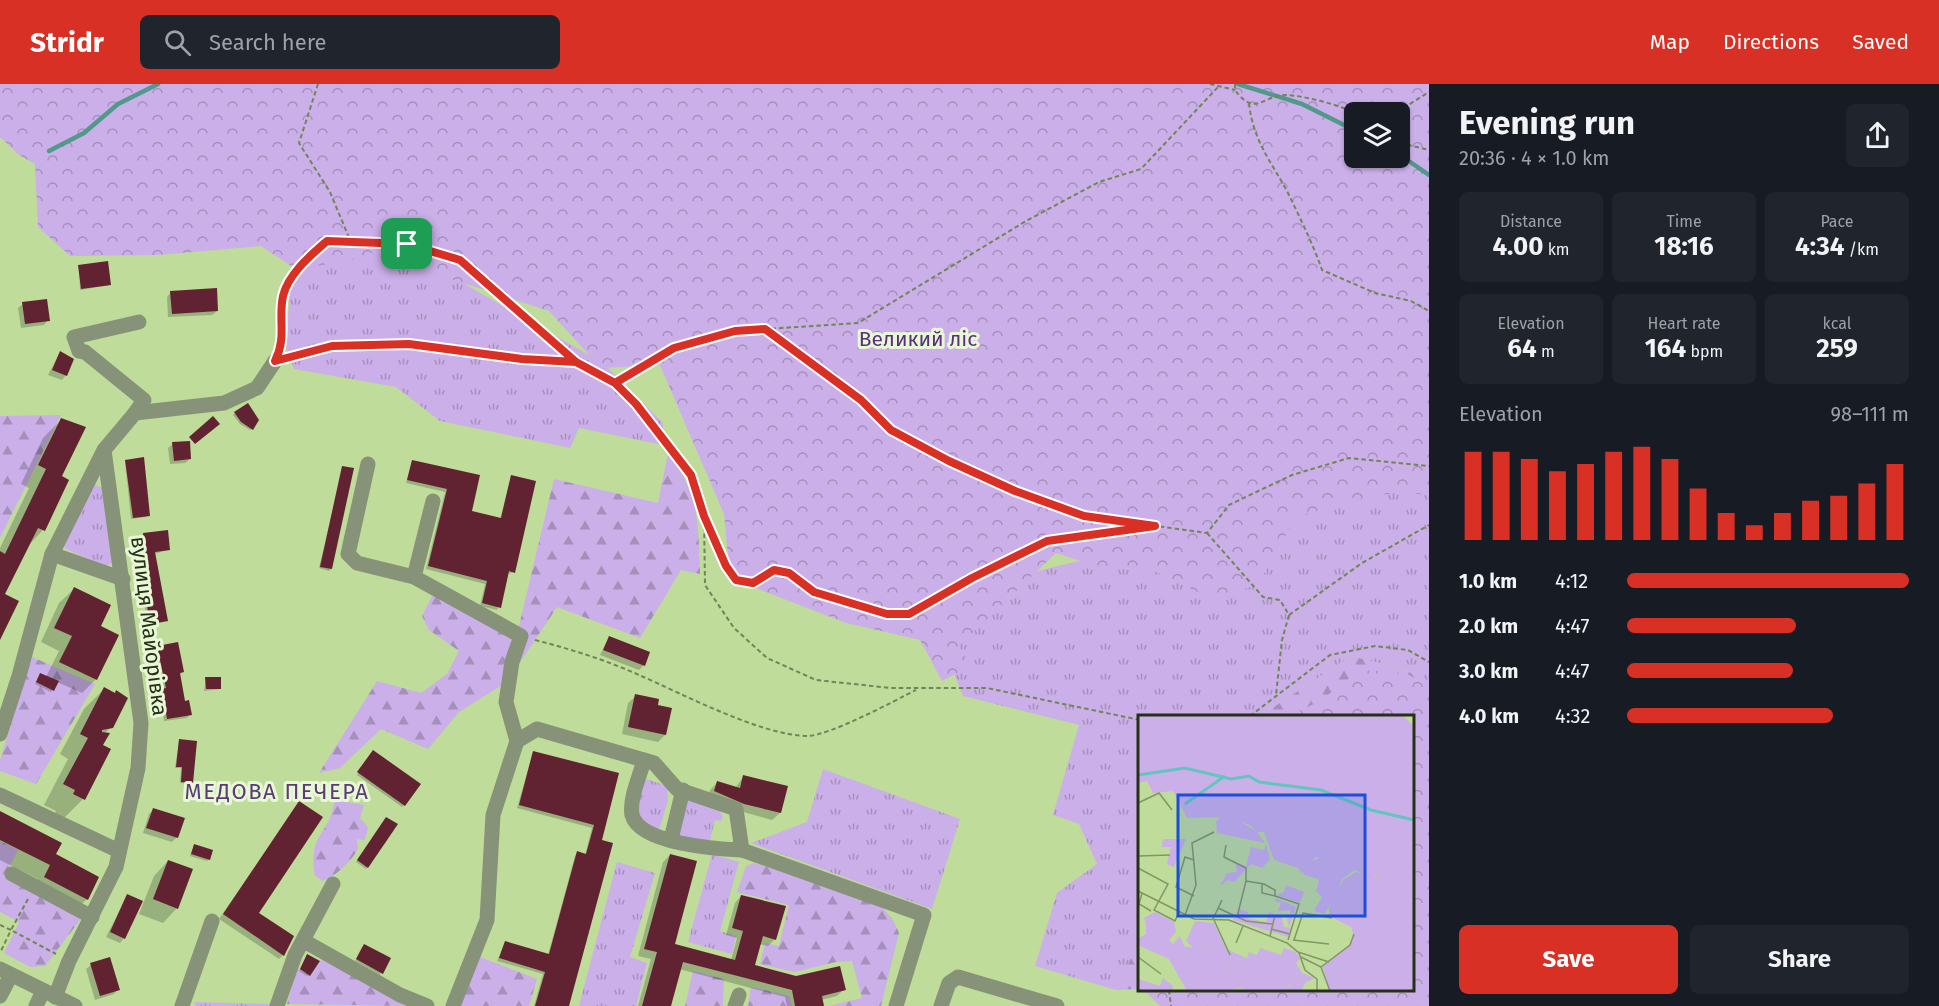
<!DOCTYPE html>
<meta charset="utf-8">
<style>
body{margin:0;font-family:"Fira Sans",sans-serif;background:#20242c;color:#f1f3f6;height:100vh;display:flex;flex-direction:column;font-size:22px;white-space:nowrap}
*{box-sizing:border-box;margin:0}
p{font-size:20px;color:#9ea1a6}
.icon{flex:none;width:33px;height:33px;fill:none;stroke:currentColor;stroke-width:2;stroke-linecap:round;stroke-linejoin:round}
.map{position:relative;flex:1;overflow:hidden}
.drawer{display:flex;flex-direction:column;background:#171b24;width:510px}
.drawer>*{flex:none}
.buttons{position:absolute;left:1344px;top:18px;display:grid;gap:12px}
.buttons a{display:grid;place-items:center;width:66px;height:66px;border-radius:9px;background:#171b24;box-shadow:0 2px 4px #0004;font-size:30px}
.pin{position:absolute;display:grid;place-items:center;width:51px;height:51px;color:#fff;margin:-26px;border-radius:12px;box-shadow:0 3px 9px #0006}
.round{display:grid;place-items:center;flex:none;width:63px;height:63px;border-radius:9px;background:#20242c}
.summary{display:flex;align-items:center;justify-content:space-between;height:102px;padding:0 30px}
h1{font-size:33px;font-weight:700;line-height:45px}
.stats{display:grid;grid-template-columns:repeat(3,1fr);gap:9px;height:102px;padding:6px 30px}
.stats div{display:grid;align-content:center;border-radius:9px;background:#20242c;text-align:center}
.stats b{font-size:26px;font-weight:700}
.stats small{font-size:16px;font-weight:400}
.stats p{font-size:16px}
.chart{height:168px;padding:12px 30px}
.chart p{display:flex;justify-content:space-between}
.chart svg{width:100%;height:108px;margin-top:6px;stroke:#d93025;stroke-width:6}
.action{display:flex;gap:12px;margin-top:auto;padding:12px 30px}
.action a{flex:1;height:69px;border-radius:9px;background:#d93025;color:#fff;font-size:24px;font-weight:700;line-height:69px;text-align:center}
.action a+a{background:#20242c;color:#f1f3f6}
ul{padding:0 30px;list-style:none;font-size:20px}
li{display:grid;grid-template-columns:96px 72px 1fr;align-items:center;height:45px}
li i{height:15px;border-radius:8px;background:#d93025}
header{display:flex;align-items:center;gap:36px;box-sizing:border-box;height:84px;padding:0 30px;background:#d93025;color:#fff}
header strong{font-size:28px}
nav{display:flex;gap:33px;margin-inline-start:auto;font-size:21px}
.search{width:420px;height:54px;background:#20242c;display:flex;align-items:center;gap:15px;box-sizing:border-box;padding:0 21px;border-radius:9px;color:#9ea1a6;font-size:22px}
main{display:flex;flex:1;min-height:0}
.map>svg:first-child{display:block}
</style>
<header>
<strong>Stridr</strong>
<div class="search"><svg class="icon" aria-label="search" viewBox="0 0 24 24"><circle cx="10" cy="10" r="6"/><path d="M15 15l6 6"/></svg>Search here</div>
<nav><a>Map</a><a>Directions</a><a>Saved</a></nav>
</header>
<main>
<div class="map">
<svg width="1429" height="922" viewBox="0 0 1429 922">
<defs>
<pattern id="grass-tufts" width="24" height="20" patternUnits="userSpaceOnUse" patternTransform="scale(1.5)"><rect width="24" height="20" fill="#cbafe8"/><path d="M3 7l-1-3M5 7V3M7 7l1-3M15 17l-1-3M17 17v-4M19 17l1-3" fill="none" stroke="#a58fbb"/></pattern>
<pattern id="forest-firs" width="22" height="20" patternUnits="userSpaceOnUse" patternTransform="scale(1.5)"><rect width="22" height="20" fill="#cbafe8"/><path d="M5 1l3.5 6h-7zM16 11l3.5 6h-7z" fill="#a58fbb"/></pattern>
<pattern id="park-crowns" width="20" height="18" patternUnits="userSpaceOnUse" patternTransform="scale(1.5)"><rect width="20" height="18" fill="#cbafe8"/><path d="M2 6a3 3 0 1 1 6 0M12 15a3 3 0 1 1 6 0" fill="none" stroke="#a58fbb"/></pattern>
</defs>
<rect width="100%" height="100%" fill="#bfdc9a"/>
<g fill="url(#grass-tufts)">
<polygon points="332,161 435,176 468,202 603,279 663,339 663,361 579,344 570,364 440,337 396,303 294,285 286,263 290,207 303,183"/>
<polygon points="1429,392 1429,602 1406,586 1351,572 1260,632 1140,632 1139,861 1116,906 1035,882 1057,809 1097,780 1079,740 1053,731 1079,641 963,612 933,536 996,497"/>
<polygon points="93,400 103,404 113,478 106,483 66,465 63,460"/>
<polygon points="823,685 960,735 932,825 751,759 807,738"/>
<polygon points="643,694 667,702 668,717 659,746 635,735"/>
<polygon points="682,710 719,726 723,732 721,737 715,736 710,756 704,759 672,752"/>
<polygon points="712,770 739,778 720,847 736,852 732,870 688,858"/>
<polygon points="617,778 655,789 630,873 647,879 636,922 579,922"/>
<polygon points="194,918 271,920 270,922 196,922"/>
</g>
<g fill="url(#forest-firs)">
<polygon points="60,331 61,331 0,454 0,332"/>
<path d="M668,369C700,411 698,439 700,490L681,486L640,554L557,523L507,598L459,628L428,665L381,645L340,684L319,689L377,597L421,609L447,590L459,567L429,546L422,532L433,510L519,542L554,395L658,419Z"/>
<polygon points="1351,572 1406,586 1429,602 1429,922 1178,919 1135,905 1116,906 1139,857 1140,906 1412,906 1412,632 1260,632"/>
<polygon points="32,573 95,600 36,700 0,687 0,676"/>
<path d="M339,717L364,721L360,734L368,743L365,756L357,755L358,765C349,780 338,790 323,797L315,792C308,748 328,754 334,719Z"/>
<polygon points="0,757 18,766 5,792 77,830 80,836 45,882 30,883 4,869 19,838 0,828"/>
<polygon points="754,779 819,798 881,822 893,836 899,849 881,922 829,922 862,914 852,877 836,878 794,888 760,880 765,859 779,862 789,821 737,808 746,782"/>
<polygon points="475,871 537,895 529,922 456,922"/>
<polygon points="322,875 411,922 287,920 297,884 310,892"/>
<polygon points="693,887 724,895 723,922 685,922"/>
<polygon points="751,903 789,912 792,922 748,922"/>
</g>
<g fill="url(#park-crowns)" fill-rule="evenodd">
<path d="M0,0H1429V412L1403,407L1350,417L1296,433L1258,500L1214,516L1156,488L1099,483L1056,469L959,562L970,582L942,597L920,556L846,539L730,494L724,430L660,281L601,284L549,227L368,168L362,173L297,186L261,162L158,171L70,172L38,143L35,80L19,71L0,53ZM1354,28H1400V74H1354Z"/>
<polygon points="1360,586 1406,589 1429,603 1429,922 1160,922 1147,909 1147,906 1412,906 1412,632 1289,632 1320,617"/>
</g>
<g fill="#0003">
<polygon points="79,182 110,201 80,206"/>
<polygon points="171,208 217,227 212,231 168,233 167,213"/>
<polygon points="23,220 48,236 44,241 21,244 18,224"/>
<polygon points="60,268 66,291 62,296 48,291"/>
<polygon points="235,329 252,345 250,346 240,340 233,331"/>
<polygon points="61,336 84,343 60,393 67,397 43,446 26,464 4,509 0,552 0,464 29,404 21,400 43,354"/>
<polygon points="173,360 190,375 185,379 170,380 168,364"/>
<polygon points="125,377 148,431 146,433 131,435"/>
<polygon points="412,377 479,392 471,428 500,435 511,393 514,488 507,490 497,526 480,522 485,500 426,485 445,408 406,399"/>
<polygon points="343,383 331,485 329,487 319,484"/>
<polygon points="143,450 168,466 154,470 167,537 148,542 139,489 144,486 140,453"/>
<polygon points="74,505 99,543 96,595 82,609 57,598 51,608 35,600 39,592 46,593 59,567 41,558 59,519"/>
<polygon points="609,554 648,569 643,582 639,586 600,571"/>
<polygon points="158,563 183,588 179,591 183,618 191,630 187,634 164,637 160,610 163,607 155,566"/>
<polygon points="206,595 220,605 204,607"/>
<polygon points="104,605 111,643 104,650 83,715 63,735 54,731 56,727 44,721 68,675 60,670 84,625"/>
<polygon points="636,612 656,622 665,651 658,658 622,650 628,619"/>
<polygon points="179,657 192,698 190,700 180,699 181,684 175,684"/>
<polygon points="533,668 618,690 600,757 567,922 534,922 543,890 497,877 505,858 548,871 575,772 578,769 585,771 592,744 517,724"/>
<polygon points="371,670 404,721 402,723 357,691"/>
<polygon points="744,692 786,703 780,729 772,736 736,726 708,714 710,706 717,699 735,704"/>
<polygon points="295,724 257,829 283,871 279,875 219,835"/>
<polygon points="153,726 177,753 172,758 143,749 149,730"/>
<polygon points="0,729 54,771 87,815 73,828 32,807 38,795 0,776"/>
<polygon points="385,736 367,783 366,785 356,778"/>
<polygon points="194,762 209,775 207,777 190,772"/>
<polygon points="670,771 673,861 731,876 737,854 726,851 735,819 741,812 775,855 768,862 759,860 753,882 844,905 837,912 821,916 823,922 787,922 785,913 679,885 669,922 638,922 651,875 638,872 663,778"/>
<polygon points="168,777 177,824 163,839 139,830 154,792"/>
<polygon points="127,812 124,854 120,859 106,853"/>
<polygon points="362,863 389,874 380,891 355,877"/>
<polygon points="307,872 309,891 307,892 299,887"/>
<polygon points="91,881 118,905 114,910 95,916 86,885"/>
</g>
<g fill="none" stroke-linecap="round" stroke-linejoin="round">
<g stroke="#51998a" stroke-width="4.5">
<polyline points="1238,0 1302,20 1354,46"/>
<polyline points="49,67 84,49 118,20 158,0"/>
<polyline points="1400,71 1429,91"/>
</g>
</g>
<g fill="#612232">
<polygon points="108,177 111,201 81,205 78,181"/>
<polygon points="217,204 218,227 172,230 170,207"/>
<polygon points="47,215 50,237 25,240 22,218"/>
<polygon points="60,267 74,275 67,292 52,286"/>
<polygon points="248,319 259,336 253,346 241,338 234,328"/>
<polygon points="213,332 220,340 195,360 189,353"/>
<polygon points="61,334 86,343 62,392 69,396 45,447 38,444 5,510 19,517 0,556 0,467 5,470 46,385 38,381"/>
<polygon points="190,357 191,375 174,377 172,358"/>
<polygon points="144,373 150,432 133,434 125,376"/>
<polygon points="412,376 480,391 472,427 501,434 511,391 536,397 515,489 509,487 501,524 482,519 487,497 428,482 447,405 407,396"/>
<polygon points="342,382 354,384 332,485 320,483"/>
<polygon points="168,446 170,466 155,468 168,537 150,540 141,485 146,484 143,449"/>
<polygon points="74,503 111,521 101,542 119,551 97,596 59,578 72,552 54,544"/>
<polygon points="609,552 650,568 645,582 603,566"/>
<polygon points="178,558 184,588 180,589 185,617 189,616 192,631 167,635 162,605 166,604 157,562"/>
<polygon points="40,589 59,597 54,607 36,598"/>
<polygon points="205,593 221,593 221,605 206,605"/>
<polygon points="104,603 115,609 116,606 128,614 113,644 102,646 102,648 110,649 103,661 111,665 85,716 73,710 75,706 63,700 88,654 80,650"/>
<polygon points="635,610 659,615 658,621 672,624 666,651 628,643"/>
<polygon points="179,655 197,657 193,699 181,698 182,683 176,683"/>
<polygon points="373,666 421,700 405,722 357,688"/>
<polygon points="533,667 619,689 602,756 613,759 569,922 535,922 545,888 499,874 505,857 549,870 577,767 586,770 594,741 519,721"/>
<polygon points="743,691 788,702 781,729 744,720 714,707 717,697 740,704"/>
<polygon points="299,717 323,733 259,829 294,852 284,872 223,830"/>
<polygon points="153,724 185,734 178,754 146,744"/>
<polygon points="0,727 62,759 56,770 99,793 88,816 44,793 50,781 0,756"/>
<polygon points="386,733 398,740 368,784 357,776"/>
<polygon points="194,760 213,766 210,776 191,770"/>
<polygon points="670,770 697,777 675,860 735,876 743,847 732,844 741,811 786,822 776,856 763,852 755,881 796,892 840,882 846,906 822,912 824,922 795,922 792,906 683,878 671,922 642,922 657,868 644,865"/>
<polygon points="168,776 193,785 178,825 153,815"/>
<polygon points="127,810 143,817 125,855 110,848"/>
<polygon points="364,860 391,874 383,890 356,875"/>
<polygon points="307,870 320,877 310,892 300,885"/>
<polygon points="110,873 120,906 100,912 90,879"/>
</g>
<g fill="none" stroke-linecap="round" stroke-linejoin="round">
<g stroke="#718557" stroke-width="2" stroke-dasharray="4.5 3" stroke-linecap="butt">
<polyline points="318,0 299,59 330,108 350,156 407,160 460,176 575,277"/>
<polyline points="1210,0 1235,6"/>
<path d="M1235,0V6C1255,33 1262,12 1285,11C1301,11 1341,21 1354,29"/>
<path d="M1249,19C1253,57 1271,77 1288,109C1300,134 1313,160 1322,186L1375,209L1411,217L1429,227"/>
<polyline points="1397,28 1429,8"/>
<polyline points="1400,59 1429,66"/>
<polyline points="765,245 861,316 891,346 949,377 1015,407 1084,432 1207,449 1229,421 1292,391 1349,374 1429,382"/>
<path d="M281,264C284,248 280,228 283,212C289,190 311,171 327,157L350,156"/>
<polyline points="289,274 332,262 409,260 522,275 576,278 615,299 674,264 735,247 858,239 1026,137 1099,98 1141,85 1218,3"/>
<polyline points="615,299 653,339 691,391 704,432 705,501 734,544 767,574 816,596 891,604 987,604 1140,636"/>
<polyline points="705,435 726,482 736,496 752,499 774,486 789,489 814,508 887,530 909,530 972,494 1047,457 1150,443"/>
<polyline points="1207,449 1263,513 1280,516 1289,531 1282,556 1276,611"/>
<polyline points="1289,531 1362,479 1429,441"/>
<path d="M535,556C570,565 606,576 639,591C683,610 760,651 807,652C829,652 894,617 916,606"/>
<polyline points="1250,632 1330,571 1375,562 1408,566 1429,578"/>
<polyline points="28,815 11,846 56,870"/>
<polyline points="0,841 11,846 0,869"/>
<polyline points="1169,906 1171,922"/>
</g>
<g stroke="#879379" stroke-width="15">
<polyline points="135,329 144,316 85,268 79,267 74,253 139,238"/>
<polyline points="368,380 348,470 357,479 414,493 521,552 512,578 506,618 517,657"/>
<polyline points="52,470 104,366"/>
<polyline points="414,493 433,417"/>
<polyline points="0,650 19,592 52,470 123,495"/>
<path d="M644,676C640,692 629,715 632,731C640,760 717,765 742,766"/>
<polyline points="0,711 119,767"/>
<polyline points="671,755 683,706"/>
<polyline points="12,790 92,833"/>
<polyline points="304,857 400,911 427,922"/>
<polyline points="0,885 75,922"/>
<polyline points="0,912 11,891"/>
<polyline points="55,913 69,877 116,783 138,684 141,639 104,366 135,329 224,319 257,304 275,277"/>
<polyline points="36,922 43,907"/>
<polyline points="182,922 212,837"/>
<polyline points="277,922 295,871 333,800"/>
<polyline points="453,922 487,836 493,731 517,657 537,645 654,679 677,705 736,725 742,766 924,831 896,922"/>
<polyline points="735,922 739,911"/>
<polyline points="941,922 949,899 958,893 1057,922"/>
</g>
</g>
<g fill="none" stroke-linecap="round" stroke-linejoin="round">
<g stroke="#fff" stroke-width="12">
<path id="route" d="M407,160L460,176L576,278L615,299L636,320L691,391L704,432L726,482L736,496L753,499L774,486L789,489L814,508L887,530H909L972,494L1047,457L1155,442L1084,432L1015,407L949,377L891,346L861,316L765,245L735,247L674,264L615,299L576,278L522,275L409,260L332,262L275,277C287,253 278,236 283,212C288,190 311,171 327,157L407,160"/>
</g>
<use href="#route" stroke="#d93025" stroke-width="8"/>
</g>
<g text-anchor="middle" stroke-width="6" stroke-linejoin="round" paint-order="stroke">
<g font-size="21" fill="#59307a" stroke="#e8f7d6">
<text x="918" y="262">Великий ліс</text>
</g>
<g font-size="21" fill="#263016" stroke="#e8f7d6">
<text transform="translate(149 542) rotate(83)" y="7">вулиця Майорівка</text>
</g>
<g font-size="22" letter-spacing="1.5" fill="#5a3b75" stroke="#e8f7d6">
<text x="277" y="715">МЕДОВА ПЕЧЕРА</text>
</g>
</g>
<g transform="translate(1138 631)">
<rect width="276" height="276" fill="#bfdc9a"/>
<path d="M83,101L97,103L119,117L127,128L79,118L78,107ZM219,130L246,140L243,161H230L217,155L204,164L199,180L186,199L176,196L184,182L178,176L181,164L166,160L162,150ZM148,170L166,177L162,188L138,180L146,177ZM17,197L36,207L38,217L31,225L8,210L6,203ZM57,206L76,208L85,227L69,231L49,244L33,231L42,221L46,231L55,233L48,226ZM122,242L144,243L165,266L152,269L147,276H98L105,273L96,245ZM92,246L94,276H68L66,265Z" fill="#cbafe8"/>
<path d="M25,124H48L36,152L29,149L33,132H24ZM128,129L132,144L124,153L113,149L96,167L90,165L82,171L89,158L99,157L97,147L108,151L113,132L126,135ZM138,183L158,192L151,212L148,201L153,200L152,195L140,196L143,188L137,186ZM102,194L110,197L109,203L128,207L131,197L135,198V207L138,199L143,200L146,212L153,213L150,222L95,205ZM8,210L26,220L49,244L69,231L85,227L93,243L90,235L109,243L111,237L119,240L122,233L143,240L146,233L158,237L162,244L158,248L164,258L177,263L168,267L163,276H147L154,268L165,266L144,243L136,247L122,242L96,245L105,273L93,274L92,246L67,265L68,276H49L31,244L2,231L0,224L8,219Z" fill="#cbafe8"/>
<path d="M0,0H264L276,11V276H191L185,251L212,230L215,219L213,212L191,201V193L206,164L218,157L239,162V138L217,135L199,148L178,142L163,158L160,153L136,145L126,117H119L112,110L88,102L49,103L35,76L15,78L9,66L0,68Z" fill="#cbafe8"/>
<path d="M25,263L35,271L34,276H1L0,264L22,271Z" fill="#cbafe8"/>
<path fill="none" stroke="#63c6bc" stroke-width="3" d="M0,60L47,53L93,64L111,61L121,67L183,75L233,95L276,105M47,89L87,61"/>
<path fill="none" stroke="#829765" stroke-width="1.5" d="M0,88L21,78L34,95M88,130L86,142L108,153V166M0,141L32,140M0,153L30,169L16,195L37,206L41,197M124,169V178L137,181M0,176L56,204L91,205L149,228L161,238L167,255L179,264V276M4,178L1,189L13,196M56,181L38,172L47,142L56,145M80,193L108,206L134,209M47,200L58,170L54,128L76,117M99,202L108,166L126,169L137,175V181L161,189L150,225M75,204L84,185M76,205L92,240M133,214L152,219M132,221L137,200M155,225L191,229M156,225L165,198L194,203M98,228L105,211M160,237L191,247M0,242L23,259M163,242L183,252L192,276M183,252L212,230L216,219"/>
<path fill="#1d4ed8" fill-opacity="0.15" stroke="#1d4ed8" stroke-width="3" d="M40,80H227V201H40Z"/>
<rect width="276" height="276" fill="none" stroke="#263016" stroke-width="3"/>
</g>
</svg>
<div class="buttons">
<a><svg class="icon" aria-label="layers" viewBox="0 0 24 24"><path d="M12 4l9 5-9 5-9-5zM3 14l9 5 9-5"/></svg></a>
</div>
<div class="pin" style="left:407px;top:160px;background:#1e9e55"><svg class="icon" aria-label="arrive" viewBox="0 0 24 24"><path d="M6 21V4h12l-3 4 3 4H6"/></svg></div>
</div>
<section class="drawer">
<div class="summary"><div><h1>Evening run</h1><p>20:36 · 4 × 1.0 km</p></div><a class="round"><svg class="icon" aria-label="share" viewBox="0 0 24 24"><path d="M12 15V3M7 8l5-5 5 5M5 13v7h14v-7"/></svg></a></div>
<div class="stats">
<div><p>Distance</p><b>4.00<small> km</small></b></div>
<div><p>Time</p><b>18:16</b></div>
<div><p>Pace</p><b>4:34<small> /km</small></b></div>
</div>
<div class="stats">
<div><p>Elevation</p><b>64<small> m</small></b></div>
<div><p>Heart rate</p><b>164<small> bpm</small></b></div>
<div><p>kcal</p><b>259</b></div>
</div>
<div class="chart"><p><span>Elevation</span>98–111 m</p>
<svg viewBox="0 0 160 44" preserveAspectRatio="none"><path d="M5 44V8M15 44V8M25 44V11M35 44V16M45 44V13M55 44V8M65 44V6M75 44V11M85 44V23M95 44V33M105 44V38M115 44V33M125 44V28M135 44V26M145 44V21M155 44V13"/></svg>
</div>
<ul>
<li><b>1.0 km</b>4:12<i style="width:100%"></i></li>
<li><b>2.0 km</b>4:47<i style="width:60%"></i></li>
<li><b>3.0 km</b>4:47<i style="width:59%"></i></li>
<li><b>4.0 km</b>4:32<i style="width:73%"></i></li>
</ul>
<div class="action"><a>Save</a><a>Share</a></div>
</section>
</main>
